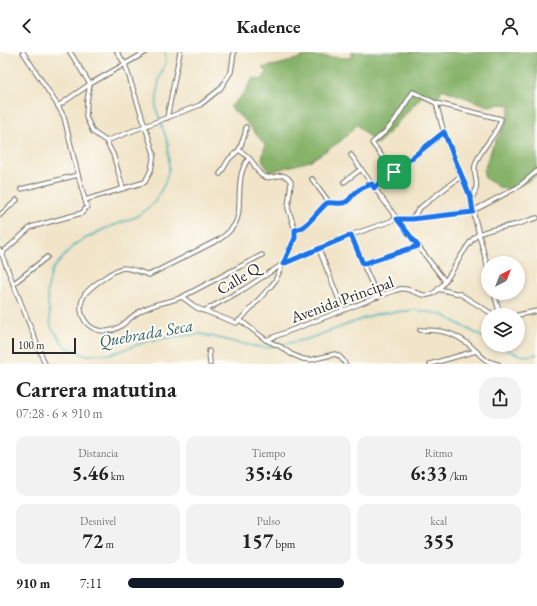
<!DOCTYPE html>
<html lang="es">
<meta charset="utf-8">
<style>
body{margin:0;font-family:"EB Garamond",serif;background:#f2f2f2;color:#222;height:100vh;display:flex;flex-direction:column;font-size:15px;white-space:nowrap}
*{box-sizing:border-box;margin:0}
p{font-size:13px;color:#767676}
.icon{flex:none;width:22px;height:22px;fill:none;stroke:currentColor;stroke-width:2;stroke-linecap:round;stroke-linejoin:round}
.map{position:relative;height:312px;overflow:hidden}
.sheet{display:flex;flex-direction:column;background:#fff;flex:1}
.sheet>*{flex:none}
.needle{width:26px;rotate:42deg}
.buttons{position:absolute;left:481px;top:204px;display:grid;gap:8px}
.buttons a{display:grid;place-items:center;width:44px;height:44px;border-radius:50%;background:#fff;box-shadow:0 2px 6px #0003;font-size:20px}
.scale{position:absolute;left:12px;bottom:10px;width:64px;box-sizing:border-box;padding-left:4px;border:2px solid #2b2b2b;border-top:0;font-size:11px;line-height:14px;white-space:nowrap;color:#2b2b2b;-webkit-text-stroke:3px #fdfcf7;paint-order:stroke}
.pin{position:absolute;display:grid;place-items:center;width:34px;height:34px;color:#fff;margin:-17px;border-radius:8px;box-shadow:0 2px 6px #0006}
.round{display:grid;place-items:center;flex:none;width:42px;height:42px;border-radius:16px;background:#f2f2f2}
.headline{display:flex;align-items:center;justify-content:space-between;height:68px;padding:0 16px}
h1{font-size:22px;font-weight:700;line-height:30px}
.metrics{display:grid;grid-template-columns:repeat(3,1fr);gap:6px;height:68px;padding:4px 16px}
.metrics div{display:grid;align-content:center;border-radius:10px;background:#f2f2f2;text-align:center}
.metrics b{font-size:20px;font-weight:700}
.metrics small{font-size:11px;font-weight:400}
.metrics p{font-size:11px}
ul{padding:0 16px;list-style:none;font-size:13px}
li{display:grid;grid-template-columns:64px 48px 1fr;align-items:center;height:30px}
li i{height:10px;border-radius:5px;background:#111827}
header{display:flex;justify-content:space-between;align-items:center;height:52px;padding:0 16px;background:#fff;font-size:18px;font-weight:700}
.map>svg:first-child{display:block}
</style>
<header><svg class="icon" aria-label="back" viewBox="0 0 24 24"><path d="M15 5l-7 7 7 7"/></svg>Kadence<svg class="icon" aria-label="person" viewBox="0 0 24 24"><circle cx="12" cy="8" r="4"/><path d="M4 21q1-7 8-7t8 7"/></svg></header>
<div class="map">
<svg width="537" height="312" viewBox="0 0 537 312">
<rect width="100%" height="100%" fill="#fdfcf7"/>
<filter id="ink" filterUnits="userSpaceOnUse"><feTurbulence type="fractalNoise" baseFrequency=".025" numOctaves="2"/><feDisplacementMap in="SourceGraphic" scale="8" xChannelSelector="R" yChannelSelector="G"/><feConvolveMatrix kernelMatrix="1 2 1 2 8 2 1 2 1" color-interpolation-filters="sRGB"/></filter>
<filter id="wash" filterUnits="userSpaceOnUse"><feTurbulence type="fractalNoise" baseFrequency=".012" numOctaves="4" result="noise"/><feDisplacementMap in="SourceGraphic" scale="16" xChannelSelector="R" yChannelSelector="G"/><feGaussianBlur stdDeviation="0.9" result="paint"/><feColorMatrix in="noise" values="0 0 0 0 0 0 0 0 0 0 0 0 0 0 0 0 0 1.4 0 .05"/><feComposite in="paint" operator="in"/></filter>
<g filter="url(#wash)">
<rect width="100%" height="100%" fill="#f1e4c8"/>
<polygon fill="#86b269" stroke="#586e4a" points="352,0 537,0 537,123 527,130 511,137 499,135 486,127 484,124 484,118 492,96 507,68 511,53 500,52 488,54 442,37 438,46 423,43 377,93 357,73 341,89 310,109 269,120 262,107 265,93 246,70 230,55 244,41 253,26 262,28 267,20 262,16 281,12 306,4 352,6"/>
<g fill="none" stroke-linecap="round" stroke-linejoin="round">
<g stroke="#44b4bb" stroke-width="1.5">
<polyline points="165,0 166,10 159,27 156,56 168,92 169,117 164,133 154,151 136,165 104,177 75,192 52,218 47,240 51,275 65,294 85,303 112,302 145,290 171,285 201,282 243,292 265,296 308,287 376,262 415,258 441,262 488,288"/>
<path d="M498,293C512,300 521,307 537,302"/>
</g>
</g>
</g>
<g filter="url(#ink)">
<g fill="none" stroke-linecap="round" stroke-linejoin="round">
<g stroke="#706c62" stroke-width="5.5">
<g id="minor">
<polyline points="70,0 90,32 87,49 86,65 93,80 106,89 113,102 123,136"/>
<polyline points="58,54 90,32 146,0"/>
<polyline points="167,66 180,0"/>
<polyline points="106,89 200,53 220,37 231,20 234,0"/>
<path d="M239,98C242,100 246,103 249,106C255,111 257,123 265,125C276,128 283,117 291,130L288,156L295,178L296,182L295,186L275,229L271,234L240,268L236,271L197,256L182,245C168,251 152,251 139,260C128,266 121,278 108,279C87,281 74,260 85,242C90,235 115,217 123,216C131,216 141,220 149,223L220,187C226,183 231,178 235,172C238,166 239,160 239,154C240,137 238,120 249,106"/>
<polyline points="351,103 397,167 445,229"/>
<path d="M394,120L372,91L386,79L395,68L413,40L436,51L501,67C497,85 479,96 475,114C473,121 478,129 476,136C476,139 473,144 471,147"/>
<polyline points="220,122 229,107 239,98 245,82 246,75"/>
<polyline points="461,124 471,147 473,159 488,217"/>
<polyline points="312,127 329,150"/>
<polyline points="344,130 361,117"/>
<polyline points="374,135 444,81"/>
<polyline points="21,137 78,123"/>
<polyline points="85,148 145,130 151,118 154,102 125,12 117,0"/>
<polyline points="0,163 17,148"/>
<polyline points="412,166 421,155 461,124 444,81 436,51"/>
<path d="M295,178C308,176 317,159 327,151C333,150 340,153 346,150C350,148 351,144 355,141C360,137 365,134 371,132"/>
<polyline points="351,183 363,212 378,245"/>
<polyline points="319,197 343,258"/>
<polyline points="0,198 45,312"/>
<polyline points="1,202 31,175 82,161 87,155 78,123 64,65 58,54 23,0"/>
<polyline points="363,212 419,194"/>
<polyline points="13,232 47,205"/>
<polyline points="438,237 460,242 494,263"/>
<polyline points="494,241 500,263"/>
<polyline points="182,245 262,203"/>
<polyline points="204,259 244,237 283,212 351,183 397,167 412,167 473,159 518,135 537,119"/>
<polyline points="518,263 537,259"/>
<path d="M240,268L266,288L281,295L291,302L303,307L310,308L335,302C340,304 343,307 345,312"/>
<path d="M420,278C440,278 450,279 467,291C474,296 479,303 486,308C489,310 494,311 498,312"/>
<path d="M266,288C294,277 321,267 349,256C365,250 382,242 400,237C411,235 421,247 432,242C449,233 460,198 476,184C482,178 505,175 514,173C522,171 529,168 537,166"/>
<polyline points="209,299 210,312"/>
<polyline points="430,312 476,299"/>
</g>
</g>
<use href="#minor" stroke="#fff" stroke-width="3.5"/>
</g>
</g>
<g fill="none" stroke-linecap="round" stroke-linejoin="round" filter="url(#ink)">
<g stroke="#fff" stroke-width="8">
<path id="route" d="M444,80L471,147L473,160L412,167H397L418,194L363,212L351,183L283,212L295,186V178C308,176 317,159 327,151C333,150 340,153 346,150C350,148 351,144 355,141C360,137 365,134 372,132L374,136Z"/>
</g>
<use href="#route" stroke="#1a73e8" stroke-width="5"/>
</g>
<g text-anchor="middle" stroke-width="4" stroke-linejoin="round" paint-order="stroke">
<g font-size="16" fill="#2b2b2b" stroke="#fdfcf7">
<text transform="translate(238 226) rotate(-31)" y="6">Calle Q</text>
<text transform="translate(342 247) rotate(-20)" y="6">Avenida Principal</text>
</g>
<g font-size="17" font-style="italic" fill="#356265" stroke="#fdfcf7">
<text transform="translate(146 281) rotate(-10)" y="6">Quebrada Seca</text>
</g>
</g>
</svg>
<div class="buttons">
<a><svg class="needle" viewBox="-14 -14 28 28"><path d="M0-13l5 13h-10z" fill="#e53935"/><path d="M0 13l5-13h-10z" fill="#767676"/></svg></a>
<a><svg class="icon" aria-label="layers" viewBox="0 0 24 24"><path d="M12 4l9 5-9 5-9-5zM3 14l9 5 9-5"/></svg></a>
</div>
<div class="scale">100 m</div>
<div class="pin" style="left:394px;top:120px;background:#1e9e55"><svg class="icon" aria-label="arrive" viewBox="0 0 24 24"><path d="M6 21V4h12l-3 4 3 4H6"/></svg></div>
</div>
<section class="sheet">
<div class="headline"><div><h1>Carrera matutina</h1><p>07:28 · 6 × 910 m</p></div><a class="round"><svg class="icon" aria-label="share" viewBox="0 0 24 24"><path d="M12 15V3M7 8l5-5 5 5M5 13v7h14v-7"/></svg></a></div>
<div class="metrics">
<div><p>Distancia</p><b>5.46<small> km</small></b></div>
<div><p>Tiempo</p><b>35:46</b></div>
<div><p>Ritmo</p><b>6:33<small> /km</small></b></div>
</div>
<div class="metrics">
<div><p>Desnivel</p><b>72<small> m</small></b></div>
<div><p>Pulso</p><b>157<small> bpm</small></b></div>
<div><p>kcal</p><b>355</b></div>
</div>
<ul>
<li><b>910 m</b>7:11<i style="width:55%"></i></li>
</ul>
</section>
